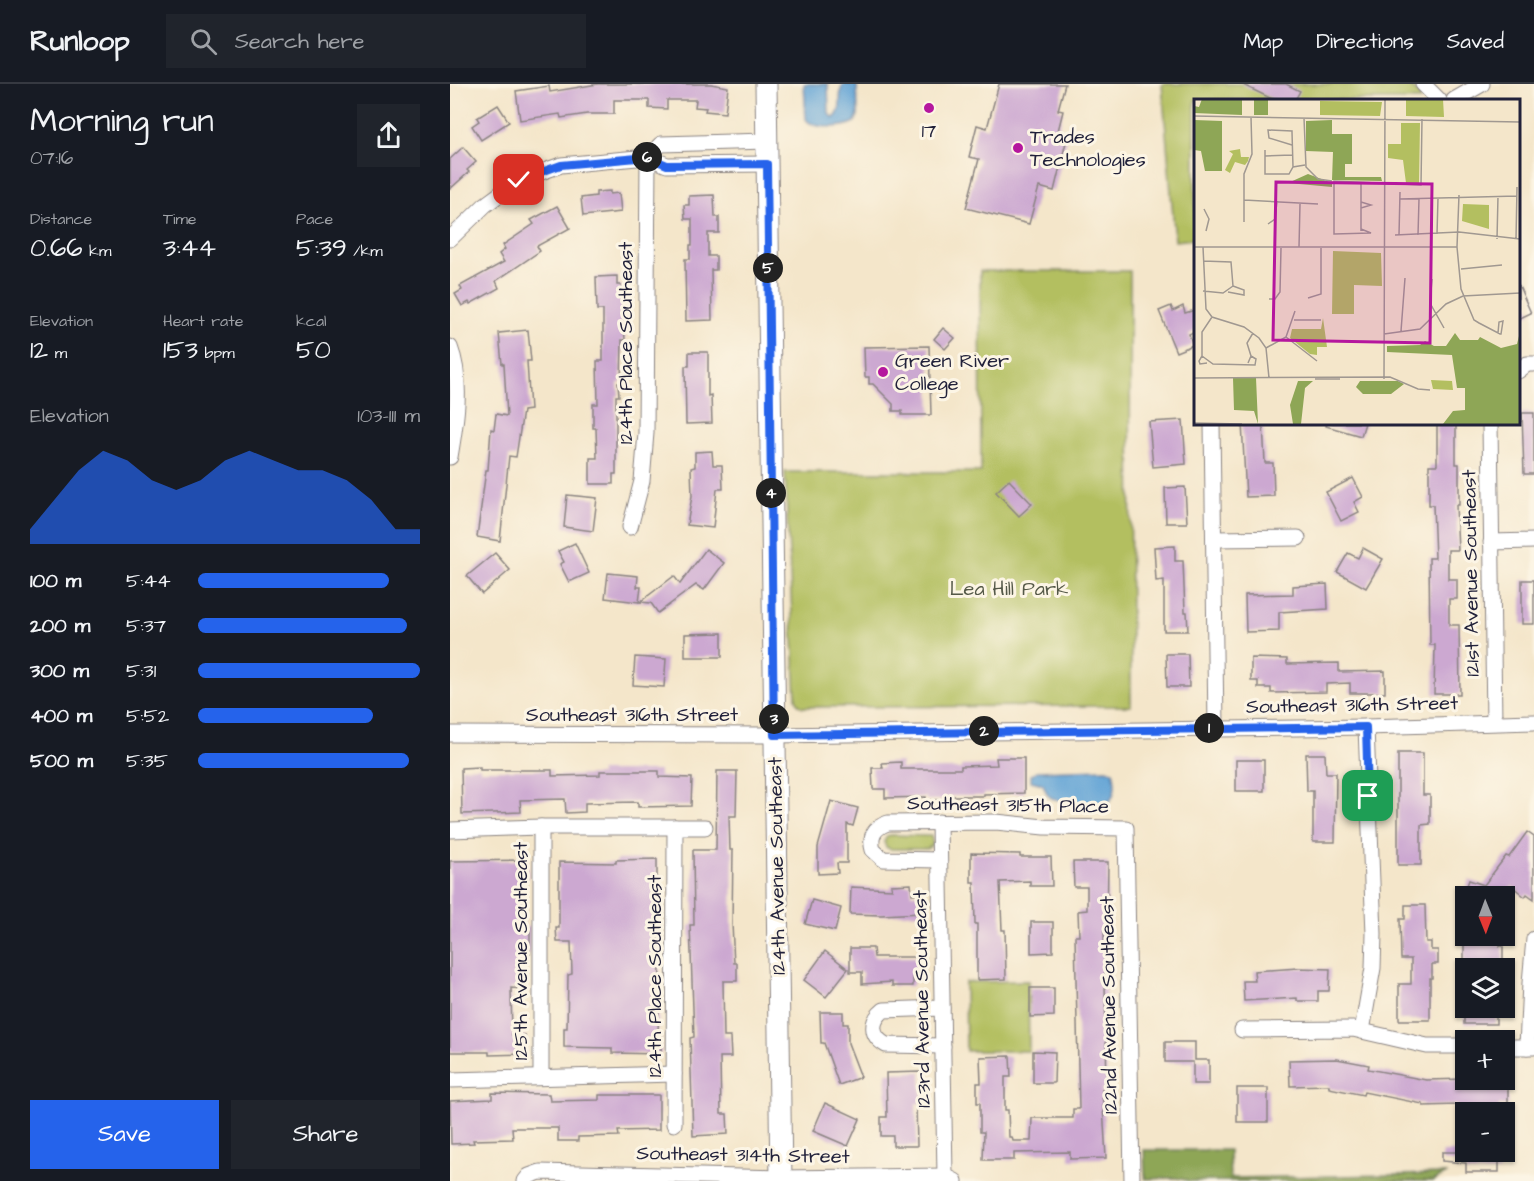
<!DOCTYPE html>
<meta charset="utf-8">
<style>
body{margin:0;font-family:"Architects Daughter",sans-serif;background:#20242c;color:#f1f3f6;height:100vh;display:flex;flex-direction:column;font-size:22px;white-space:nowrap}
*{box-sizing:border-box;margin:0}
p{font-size:20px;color:#9ea1a6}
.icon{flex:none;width:33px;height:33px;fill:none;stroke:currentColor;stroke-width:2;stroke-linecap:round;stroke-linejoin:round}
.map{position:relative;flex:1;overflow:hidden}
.side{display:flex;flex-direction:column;background:#171b24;width:450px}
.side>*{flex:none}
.needle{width:39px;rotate:179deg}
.buttons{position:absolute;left:1005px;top:802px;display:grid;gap:12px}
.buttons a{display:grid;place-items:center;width:60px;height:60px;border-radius:0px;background:#171b24;box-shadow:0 2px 4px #0004;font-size:30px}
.pin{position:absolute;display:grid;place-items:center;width:51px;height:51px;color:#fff;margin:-26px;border-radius:12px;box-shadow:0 3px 9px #0006}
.km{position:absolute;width:30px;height:30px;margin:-15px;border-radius:50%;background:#222;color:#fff;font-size:16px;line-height:30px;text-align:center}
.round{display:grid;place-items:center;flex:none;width:63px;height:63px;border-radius:0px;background:#20242c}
.overview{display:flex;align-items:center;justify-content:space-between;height:102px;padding:0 30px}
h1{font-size:33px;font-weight:600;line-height:45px}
.metrics{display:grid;grid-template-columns:repeat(3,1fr);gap:9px;height:102px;padding:6px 30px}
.metrics div{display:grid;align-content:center}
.metrics b{font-size:26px;font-weight:600}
.metrics small{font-size:16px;font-weight:400}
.metrics p{font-size:16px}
.chart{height:168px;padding:12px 30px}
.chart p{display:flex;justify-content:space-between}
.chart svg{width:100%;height:108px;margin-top:6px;fill:#2563eb;opacity:.7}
.button{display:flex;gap:12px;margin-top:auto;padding:12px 30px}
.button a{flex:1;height:69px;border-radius:0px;background:#2563eb;color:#fff;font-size:24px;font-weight:600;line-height:69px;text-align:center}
.button a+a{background:#20242c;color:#f1f3f6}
ul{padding:0 30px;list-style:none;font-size:20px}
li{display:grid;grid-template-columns:96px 72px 1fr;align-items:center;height:45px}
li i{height:15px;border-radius:8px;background:#2563eb}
header{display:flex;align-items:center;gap:36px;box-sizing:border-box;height:84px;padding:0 30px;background:#171b24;border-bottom:2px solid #363941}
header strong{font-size:28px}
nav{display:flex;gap:33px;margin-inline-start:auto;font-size:21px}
.search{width:420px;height:54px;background:#20242c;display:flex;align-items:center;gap:15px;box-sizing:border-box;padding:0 21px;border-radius:0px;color:#9ea1a6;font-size:22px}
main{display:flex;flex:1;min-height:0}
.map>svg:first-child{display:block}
</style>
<header>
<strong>Runloop</strong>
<div class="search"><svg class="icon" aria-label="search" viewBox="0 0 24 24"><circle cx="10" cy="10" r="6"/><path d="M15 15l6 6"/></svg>Search here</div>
<nav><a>Map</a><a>Directions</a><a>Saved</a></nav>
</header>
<main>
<section class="side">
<div class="overview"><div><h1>Morning run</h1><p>07:16</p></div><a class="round"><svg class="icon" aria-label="share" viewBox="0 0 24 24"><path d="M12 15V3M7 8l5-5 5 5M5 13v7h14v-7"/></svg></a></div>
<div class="metrics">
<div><p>Distance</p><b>0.66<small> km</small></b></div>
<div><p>Time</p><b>3:44</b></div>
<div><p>Pace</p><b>5:39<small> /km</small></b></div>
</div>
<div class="metrics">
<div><p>Elevation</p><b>12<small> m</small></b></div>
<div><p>Heart rate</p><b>153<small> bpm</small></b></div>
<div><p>kcal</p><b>50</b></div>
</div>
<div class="chart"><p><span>Elevation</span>103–111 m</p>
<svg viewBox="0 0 160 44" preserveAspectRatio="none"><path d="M0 44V38L10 26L20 14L30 6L40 10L50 18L60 22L70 18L80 10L90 6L100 10L110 14L120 14L130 18L140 26L150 38L160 38V44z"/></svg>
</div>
<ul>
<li><b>100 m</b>5:44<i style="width:86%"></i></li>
<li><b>200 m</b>5:37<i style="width:94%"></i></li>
<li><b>300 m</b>5:31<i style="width:100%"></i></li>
<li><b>400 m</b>5:52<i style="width:79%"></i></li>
<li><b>500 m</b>5:35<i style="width:95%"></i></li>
</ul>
<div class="button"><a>Save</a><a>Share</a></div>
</section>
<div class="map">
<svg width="1084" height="1097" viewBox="0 0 1084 1097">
<rect width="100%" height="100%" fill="#fcf5e5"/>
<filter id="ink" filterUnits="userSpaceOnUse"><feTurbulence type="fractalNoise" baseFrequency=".0167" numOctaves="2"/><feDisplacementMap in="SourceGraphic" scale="12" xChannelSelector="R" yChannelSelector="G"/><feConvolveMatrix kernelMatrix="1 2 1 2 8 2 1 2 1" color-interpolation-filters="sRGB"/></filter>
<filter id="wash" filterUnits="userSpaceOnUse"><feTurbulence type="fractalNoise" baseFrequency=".008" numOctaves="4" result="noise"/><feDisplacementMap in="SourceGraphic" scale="24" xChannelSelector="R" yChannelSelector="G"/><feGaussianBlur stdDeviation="1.35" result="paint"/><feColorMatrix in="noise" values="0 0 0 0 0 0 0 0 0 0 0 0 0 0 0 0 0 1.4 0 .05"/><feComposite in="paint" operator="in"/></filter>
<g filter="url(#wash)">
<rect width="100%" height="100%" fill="#f4e6ca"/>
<g fill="#b3bf60" stroke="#6a704e" stroke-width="1.5">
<polygon points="712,0 958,0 970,12 971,16 745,16 745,147 744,155 725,157"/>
<polygon points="530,187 680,187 681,622 353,623 349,621 346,615 335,388 531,388"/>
<polygon points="441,751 478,752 481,752 483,760 477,765 440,765 436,763 434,758 437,752"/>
<polygon points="578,897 579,967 516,967 515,898"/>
</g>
<polygon fill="#8ea656" stroke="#586448" stroke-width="1.5" points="694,1066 779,1066 780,1094 997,1090 983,1097 740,1097 726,1094 695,1095"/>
<g fill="#60a3d5" stroke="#416288" stroke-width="1.5">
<path d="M354,0H378L379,30L384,34C394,27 387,11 393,0H407L408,31L405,38C394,44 363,46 356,35Z"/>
<path d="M656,685L663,687C666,697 666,709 660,717C647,719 609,721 599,712C596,709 595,704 593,700L581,697V691L586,687Z"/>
</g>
<g id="blocks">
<g fill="#cca8d1">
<polygon points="148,0 261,0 278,3 275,29 255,27 256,24 245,23 246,16 217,16 217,25 199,24 199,16 164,16 164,30 137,30 111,34 110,30 70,36 66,7 99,2 100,8"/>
<polygon points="549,0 615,0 608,26 613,27 608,47 618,50 604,107 589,103 579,140 516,124 529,75 519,73 527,41 537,44"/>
<polygon points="791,0 836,0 850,7 845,16 824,16"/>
<polygon points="48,21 59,38 31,56 22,42 29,37 27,34"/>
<polygon points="13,63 26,78 17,86 19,88 0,105 0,75"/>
<polygon points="160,107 160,110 169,109 171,128 133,132 131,114 146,112 146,108"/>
<polygon points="264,111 265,133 269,133 269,149 258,149 258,172 266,172 266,186 261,186 262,236 236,237 235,175 240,175 240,161 242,161 242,135 235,135 234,121 239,121 239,112"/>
<polygon points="107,122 120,144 87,162 90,167 46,197 49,204 20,220 19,218 12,222 5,210 12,206 10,202 54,178 49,170 55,165 53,161 84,140 81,136"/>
<polygon points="167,192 167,201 171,201 175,256 172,256 171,299 168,299 169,312 166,312 166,390 163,390 163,400 140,400 140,374 147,374 146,344 143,344 143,320 148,320 147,277 153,277 153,226 147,226 146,193"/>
<polygon points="1068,200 1081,229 1068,235"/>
<polygon points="721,222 723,227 733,222 735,229 745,226 745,247 739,250 743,261 726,268 709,227"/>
<polygon points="493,244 505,254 495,265 484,255"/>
<polygon points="78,246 81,277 77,277 80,326 73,327 66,373 59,372 50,457 27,453 36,386 38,386 41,345 44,346 46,330 57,332 54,280 52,280 49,249"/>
<polygon points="479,262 481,331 452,331 452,327 443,327 443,320 423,300 419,300 419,293 415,293 414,263"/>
<polygon points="239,268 258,268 258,312 261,311 262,339 236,340 235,282 239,282"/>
<polygon points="1072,329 1084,329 1084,390 1074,390"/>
<polygon points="733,336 736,380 703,383 699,338"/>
<polygon points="792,339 813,339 815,379 823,379 824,412 796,413"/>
<polygon points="877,339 915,339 911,352 876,342"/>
<polygon points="987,339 1006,339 1006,380 1009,380 1009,421 1006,421 1008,466 998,466 998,495 1007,495 1007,515 999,515 999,541 1009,541 1010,610 984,610 985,561 980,561 979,474 985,474 983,421 979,421 979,381 987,381"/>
<polygon points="262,367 263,381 272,381 273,405 267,405 263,444 237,441 242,412 241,384 245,383 245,368"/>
<polygon points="903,394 913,413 904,418 909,428 891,437 876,408"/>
<polygon points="559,396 582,420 569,432 546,408"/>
<polygon points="735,403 737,439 716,439 715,404"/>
<polygon points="117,411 147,414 143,447 114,443"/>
<polygon points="125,459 139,489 119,498 110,480 114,478 108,467"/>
<polygon points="725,462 725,477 733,477 735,528 737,528 738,547 714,547 714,496 706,497 704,463"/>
<polygon points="913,464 933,475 916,504 887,488 898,469 908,474"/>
<polygon points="256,465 274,479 254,506 246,501 208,529 201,519 190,518 224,492 230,500"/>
<polygon points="45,469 60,486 32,510 17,492"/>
<polygon points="158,489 188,492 187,503 191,503 189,518 155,514"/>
<rect x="1072" y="496" width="12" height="44"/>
<polygon points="877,500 878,525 829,528 829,547 796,548 795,511 843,510 843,502"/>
<polygon points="272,549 272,573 235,573 235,550"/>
<polygon points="716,570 738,570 739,603 717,603"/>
<polygon points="185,573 216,575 214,603 183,601"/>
<polygon points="801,574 837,575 837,580 889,579 889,588 935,587 935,609 900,609 900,599 876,600 876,608 821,609 821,604 808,604 808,597 801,597"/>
<polygon points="948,669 973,669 973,711 980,711 980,740 971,741 971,781 948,781"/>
<polygon points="856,670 875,670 876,689 886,689 885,758 863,758 863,707 857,707"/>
<polygon points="546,674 574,674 574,709 534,710 534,712 497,712 497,716 476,716 476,713 435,714 435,705 423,705 422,684 433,684 432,679 451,678 451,685 511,685 511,682 547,681"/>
<rect x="786" y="676" width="28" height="31"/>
<polygon points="30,683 30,686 102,686 102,692 150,691 150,687 209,687 209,693 242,694 241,722 188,723 188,718 135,719 135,728 116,729 115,715 70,716 71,728 12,730 11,684"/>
<polygon points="267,687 287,687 286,732 279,732 280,766 283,766 282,840 284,879 287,879 287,897 273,897 274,953 280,953 281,973 270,973 271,1030 277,1030 278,1050 243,1052 240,954 244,953 240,841 244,841 243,766 266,766"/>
<polygon points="381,717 408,724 403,742 397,740 397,779 387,779 388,789 368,790 368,763"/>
<polygon points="1077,748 1084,753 1084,815 1077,810 1075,813 1062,802 1059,810 1062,813 1013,813 1019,796 1034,801 1056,772 1059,773"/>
<polygon points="521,769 570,770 570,773 601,773 602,802 580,802 580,797 550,798 552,846 555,846 556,895 527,896 527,840 525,840 524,798 521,798"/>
<polygon points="207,775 207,814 210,814 207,882 210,882 208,950 211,950 211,970 162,969 162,964 114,963 114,944 117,944 118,891 122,890 121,858 107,858 106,844 109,844 109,778 166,779 166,776"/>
<polygon points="78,776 78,796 74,796 74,843 80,843 80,870 75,870 74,905 61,904 62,951 75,951 75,970 39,971 39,968 0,968 0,777"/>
<polygon points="623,778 658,778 657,846 654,846 657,1004 652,1005 656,1074 620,1075 620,1068 564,1069 564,1076 533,1076 534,1048 530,1048 530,1019 527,1019 527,999 531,999 530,973 560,972 561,993 555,993 555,1026 558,1026 559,1053 562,1053 563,1057 581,1057 582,1034 623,1034 623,1025 629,1025 625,852 629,852 628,827 637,826 637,803 624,803"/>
<polygon points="461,800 462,810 472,809 472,829 431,831 400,830 401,803 442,805 441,801"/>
<polygon points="362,816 391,824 385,847 355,840"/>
<polygon points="955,821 975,821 976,858 981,858 981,866 988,866 988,880 982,880 982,894 980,894 980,936 949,936 949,900 961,900 961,875 951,875 950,835 955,835"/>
<polygon points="581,838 603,838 603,868 581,869"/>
<polygon points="1014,852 1050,852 1050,862 1053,862 1053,884 1014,884"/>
<polygon points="400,864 423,864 424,873 473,873 473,892 463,892 463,902 442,902 442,898 412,900 412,888 400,888"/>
<polygon points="375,867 398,885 376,913 354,896"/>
<polygon points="848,884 880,885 879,907 868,907 868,917 847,917 847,914 794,917 793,897 805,897 804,887"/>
<polygon points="580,904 604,904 604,932 580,933"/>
<rect x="1014" y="924" width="32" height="16"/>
<polygon points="370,928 393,928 393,940 398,940 398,959 411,993 389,1001 374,959 371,959"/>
<polygon points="715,958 745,958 745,976 759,976 759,1000 743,1000 743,978 715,978"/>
<polygon points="583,967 605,968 604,999 583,999"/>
<polygon points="887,975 919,981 918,985 976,996 1016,995 1058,997 1058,1021 1049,1021 1049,1027 1008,1029 1007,1021 973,1022 973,1020 914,1008 913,1011 879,1004 879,1001 840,1002 839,976"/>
<polygon points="471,988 472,1019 466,1019 467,1062 443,1062 443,1052 431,1052 431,1033 437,1033 436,989"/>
<rect x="787" y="1004" width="31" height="34"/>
<polygon points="42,1009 99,1010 100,1017 149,1016 149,1011 209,1011 209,1046 168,1047 169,1052 128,1053 128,1057 108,1057 108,1044 62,1044 63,1055 23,1056 24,1059 1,1060 0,1017 42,1015"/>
<polygon points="375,1019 410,1035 398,1062 363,1047"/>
<polygon points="992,1068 1049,1068 1049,1088 1016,1088 1016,1079 992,1077"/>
</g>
</g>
</g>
<g filter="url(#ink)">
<use href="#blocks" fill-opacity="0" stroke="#8b8482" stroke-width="1.5"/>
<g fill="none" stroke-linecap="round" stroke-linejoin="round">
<g stroke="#8b8482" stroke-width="17">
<g id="street">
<polyline points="973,0 989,16"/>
<polyline points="1004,16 1032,0"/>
<polyline points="198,73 211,60 317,57"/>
<polyline points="0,155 35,121 69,96 111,81 198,73 217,81 317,80"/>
<path d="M0,263C13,297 6,338 0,373"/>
<polyline points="1068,287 1077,280 1084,280"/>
<polyline points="762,339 766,644"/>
<polyline points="1040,339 1044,638"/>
<polyline points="180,443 192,397 196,349 198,73"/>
<polyline points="764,455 848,454"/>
<polyline points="1041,458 1084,457"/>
<polyline points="0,650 324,651 916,643 1084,638"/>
<polyline points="489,738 495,1092"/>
<polyline points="91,743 91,992"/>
<polyline points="0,746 91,743 255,743"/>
<path d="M489,776L433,775L423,766C419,752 425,743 438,739L546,738L594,743L676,744L682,1097"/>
<path d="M492,924L434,926C420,937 420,952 436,961L493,962"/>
<polyline points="792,946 903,945 977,962 1016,962"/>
<polyline points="912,947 923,884 924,850 916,643"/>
<polyline points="1054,963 1084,963"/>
<polyline points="1077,963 1080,899 1084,855"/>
<polyline points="0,996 224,990"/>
<polyline points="224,1040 225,743"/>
<polyline points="75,1097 79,1092 90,1088 331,1094 495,1092 505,1097"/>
</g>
</g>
<g stroke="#8b8482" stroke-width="23">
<polyline id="secondary" points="316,0 331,1097"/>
</g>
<use href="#street" stroke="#fff" stroke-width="15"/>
<use href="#secondary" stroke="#fff" stroke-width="21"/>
</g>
</g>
<g fill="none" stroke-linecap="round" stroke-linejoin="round" filter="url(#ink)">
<g stroke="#fff" stroke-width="12">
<polyline id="route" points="69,96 111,81 198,73 217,81 317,80 324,651 916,643 918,712"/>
</g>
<use href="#route" stroke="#2563eb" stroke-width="8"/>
</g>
<g fill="#b5179e" stroke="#fcf5e5" stroke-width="2">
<circle cx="479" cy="24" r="6"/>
<circle cx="568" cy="64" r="6"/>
<circle cx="433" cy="288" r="6"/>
</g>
<g text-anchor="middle" stroke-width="6" stroke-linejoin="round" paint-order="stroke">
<g font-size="20" fill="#22223b" stroke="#fcf5e5" text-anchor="start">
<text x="479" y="53" text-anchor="middle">17</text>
<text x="580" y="59">Trades<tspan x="580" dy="23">Technologies</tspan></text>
<text x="445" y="283">Green River<tspan x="445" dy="23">College</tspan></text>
</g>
<g font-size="20" fill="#22223b" stroke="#fcf5e5">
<text transform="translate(175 259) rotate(-90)" y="7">124th Place Southeast</text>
<text transform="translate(1020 489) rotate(-91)" y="7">121st Avenue Southeast</text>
<text transform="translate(902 620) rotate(-1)" y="7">Southeast 316th Street</text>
<text x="182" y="637">Southeast 316th Street</text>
<text transform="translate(558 720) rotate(1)" y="7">Southeast 315th Place</text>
<text transform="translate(326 782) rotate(-91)" y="7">124th Avenue Southeast</text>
<text transform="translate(70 867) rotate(-90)" y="7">125th Avenue Southeast</text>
<text transform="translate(204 892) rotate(-90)" y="7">124th Place Southeast</text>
<text transform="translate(471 915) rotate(-91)" y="7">123rd Avenue Southeast</text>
<text transform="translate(658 921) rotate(-91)" y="7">122nd Avenue Southeast</text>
<text transform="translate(293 1070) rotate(1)" y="7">Southeast 314th Street</text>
</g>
<g font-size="20" fill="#555948" stroke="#fcf5e5">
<text x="559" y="511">Lea Hill Park</text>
</g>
</g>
<g transform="translate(744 15)">
<rect width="326" height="326" fill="#f4e6ca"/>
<path d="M212,0H249L250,18L212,17ZM126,2L188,3L186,17L126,16ZM207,24H226L225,85L212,84L209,61L194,59V45H207ZM46,50L47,58H55L54,62L51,66L41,63L36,74L31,71L39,55L35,52ZM269,105L295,106V130L268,122ZM139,152L187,154L188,187L160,186V215H138ZM129,219L133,248H123V256L116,255L96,239L98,230H127ZM237,281L258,282L259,291L239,290Z" fill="#b3bf60"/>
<path d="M8,0H48V16L0,14V7L5,8ZM60,0H74V16H60ZM0,21L28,22V72H11L7,52L0,51ZM138,21V35H158V65H151V78H187L188,82L138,81L139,53L112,52V22ZM114,75L138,84V88L94,84ZM261,234L266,241H284L286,238L307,249L323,245L325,237V325H249L259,312L271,311V289H263L258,256L193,253V247L226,246L231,242L240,247H252ZM39,279H62L64,325L60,312L40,311ZM104,282H119L111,289L107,325H99L96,306ZM166,282H204L210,285L197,295H169L162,288Z" fill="#8ea656"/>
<path fill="none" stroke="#a09891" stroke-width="1.5" d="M0,17L326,23M110,19L112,68L124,80L138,82M98,46L75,39L74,31L98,32V33L99,68M71,51V75H95L99,68L111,66M71,57L98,56M167,85V132M265,96L263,148L267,190L280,221L285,224L306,235H307L309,222L305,223L304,234M206,100L323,97M50,101L124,105M167,103L177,106L167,109M10,110L15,120L12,132M50,123V75L58,55L57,18M74,125L81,120L83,102M167,130L177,134L140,135V82L227,86L228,20M243,135L244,99M201,136L265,133L326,140M205,136L206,93M224,136L225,100M303,140L304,97M322,140L323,88M0,148H263M9,148L12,210L18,218L50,228L65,239L72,249L75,279M105,148L106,105M9,162L37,163L39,187M267,170L308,166M238,180L236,204L250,229M9,192L29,194L39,187M34,193L50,196V191L39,187M114,199L127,195V149M75,200H81L86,193L87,149M100,221H127M207,232L211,179M190,235L226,230L252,205L269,197L326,194M92,238L123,262M72,249L92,238L101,212M8,257L19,265L61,266L62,260L57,257M13,264L6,265L5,262L8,257V233L18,218M54,264L57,257L53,244L59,234M0,279L196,278L224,290L236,291M121,280H146M190,280L191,0M0,324L48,325"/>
<path fill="#b5179e" fill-opacity="0.15" stroke="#b5179e" stroke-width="3" d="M82,83L238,85L236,244L79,241Z"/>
<rect width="326" height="326" fill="none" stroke="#22223b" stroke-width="3"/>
</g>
</svg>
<div class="buttons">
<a><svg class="needle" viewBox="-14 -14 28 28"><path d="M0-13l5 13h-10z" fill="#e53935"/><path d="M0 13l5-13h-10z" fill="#9ea1a6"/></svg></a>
<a><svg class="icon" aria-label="layers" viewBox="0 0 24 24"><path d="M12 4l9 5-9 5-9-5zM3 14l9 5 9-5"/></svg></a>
<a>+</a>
<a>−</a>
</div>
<div class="pin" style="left:918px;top:712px;background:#1e9e55"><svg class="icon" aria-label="arrive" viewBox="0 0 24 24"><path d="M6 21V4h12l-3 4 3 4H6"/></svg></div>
<div class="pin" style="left:69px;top:96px;background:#d93025"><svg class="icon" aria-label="check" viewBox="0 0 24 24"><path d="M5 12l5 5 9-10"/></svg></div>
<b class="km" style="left:759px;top:644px">1</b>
<b class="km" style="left:534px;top:647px">2</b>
<b class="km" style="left:324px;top:635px">3</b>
<b class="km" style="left:321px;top:409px">4</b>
<b class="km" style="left:318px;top:184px">5</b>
<b class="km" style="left:197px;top:73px">6</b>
</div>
</main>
